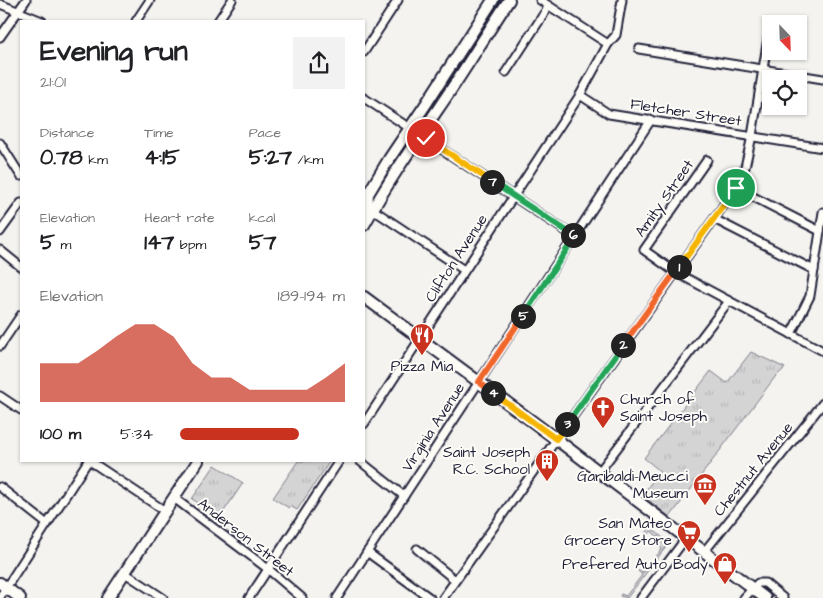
<!DOCTYPE html>
<meta charset="utf-8">
<style>
body{margin:0;font-family:"Architects Daughter",sans-serif;background:#f2f2f2;color:#202124;height:100vh;display:flex;flex-direction:column;font-size:19px;white-space:nowrap}
*{box-sizing:border-box;margin:0}
p{font-size:16px;color:#757577}
.icon{flex:none;width:28px;height:28px;fill:none;stroke:currentColor;stroke-width:2;stroke-linecap:round;stroke-linejoin:round}
.map{position:relative;flex:1;overflow:hidden}
.panel{position:absolute;left:20px;top:20px;width:345px;height:442px;display:flex;flex-direction:column;background:#fff;border-radius:0px;box-shadow:0 1px 4px #0004}
.panel>*{flex:none}
.needle{width:32px;rotate:157deg}
.controls{position:absolute;left:762px;top:15px;display:grid;gap:10px}
.controls a{display:grid;place-items:center;width:45px;height:45px;border-radius:0px;background:#fff;box-shadow:0 1px 4px #0004;font-size:25px}
.pin{position:absolute;display:grid;place-items:center;width:42px;height:42px;color:#fff;margin:-21px;border:2px solid #fff;border-radius:50%;box-shadow:0 1px 5px #0007}
.km{position:absolute;width:25px;height:25px;margin:-12px;border-radius:50%;background:#222;color:#fff;font-size:14px;line-height:25px;text-align:center}
.round{display:grid;place-items:center;flex:none;width:52px;height:52px;border-radius:0px;background:#f2f2f2}
.headline{display:flex;align-items:center;justify-content:space-between;height:85px;padding:0 20px}
h1{font-size:28px;font-weight:800;line-height:38px}
.figures{display:grid;grid-template-columns:repeat(3,1fr);gap:8px;height:85px;padding:5px 20px}
.figures div{display:grid;align-content:center}
.figures b{font-size:21px;font-weight:800}
.figures small{font-size:14px;font-weight:400}
.figures p{font-size:14px}
.chart{height:140px;padding:10px 20px}
.chart p{display:flex;justify-content:space-between}
.chart svg{width:100%;height:90px;margin-top:5px;fill:#c8321e;opacity:.7}
ul{padding:0 20px;list-style:none;font-size:16px}
li{display:grid;grid-template-columns:80px 60px 1fr;align-items:center;height:38px}
li i{height:12px;border-radius:6px;background:#c8321e}
.map>svg:first-child{display:block}
</style>
<div class="map">
<svg width="823" height="598" viewBox="0 0 823 598">
<defs>
<pattern id="park-tufts" width="24" height="20" patternUnits="userSpaceOnUse" patternTransform="scale(1.25)"><rect width="24" height="20" fill="#d5d4d5"/><path d="M3 7l-1-3M5 7V3M7 7l1-3M15 17l-1-3M17 17v-4M19 17l1-3" fill="none" stroke="#b7b6b8"/></pattern>
<pattern id="garden-dots" width="8" height="8" patternUnits="userSpaceOnUse" patternTransform="scale(1.25)"><rect width="8" height="8" fill="#d5d4d5"/><path d="M2 2h.1M6 6h.1" fill="none" stroke="#b7b6b8" stroke-width="1.8" stroke-linecap="round"/></pattern>
</defs>
<rect width="100%" height="100%" fill="#f4f3ef"/>
<filter id="ink" filterUnits="userSpaceOnUse"><feTurbulence type="fractalNoise" baseFrequency=".02" numOctaves="2"/><feDisplacementMap in="SourceGraphic" scale="10" xChannelSelector="R" yChannelSelector="G"/><feConvolveMatrix kernelMatrix="1 2 1 2 8 2 1 2 1" color-interpolation-filters="sRGB"/></filter>
<g filter="url(#ink)">
<polygon fill="#d5d4d5" stroke="#7c7b88" points="497,0 501,0 482,34 423,122 422,121"/>
<g fill="url(#park-tufts)" stroke="#7c7b88">
<polygon points="751,352 785,368 775,377 670,517 642,495 660,471 644,458 711,371 727,383"/>
<polygon points="298,461 330,461 297,510 290,506 289,508 273,498"/>
<polygon points="215,465 243,483 220,517 192,499"/>
</g>
<polygon fill="url(#garden-dots)" stroke="#7c7b88" points="650,527 669,543 627,598 620,596 621,594 626,596 642,575 638,571 639,570 644,572 662,549 658,544 661,539 651,531 648,535 646,534"/>
<g fill="none" stroke-linecap="round" stroke-linejoin="round">
<g stroke="#22223b" stroke-width="11">
<g id="street">
<polyline points="540,0 608,44"/>
<polyline points="0,4 42,21"/>
<polyline points="136,21 150,0"/>
<polyline points="218,21 232,0"/>
<polyline points="0,37 26,0"/>
<polyline points="639,49 823,79"/>
<polyline points="364,52 398,0"/>
<polyline points="506,72 549,6"/>
<polyline points="580,95 609,114 823,148"/>
<polyline points="364,98 575,237"/>
<polyline points="0,143 21,176"/>
<polyline points="707,160 644,250 675,272 823,351"/>
<polyline points="736,188 820,231"/>
<polyline points="372,209 464,270"/>
<polyline points="714,219 814,270"/>
<polyline points="0,232 21,203"/>
<polyline points="0,250 21,267"/>
<polyline points="791,334 810,296 823,212"/>
<polyline points="0,346 21,315"/>
<polyline points="0,396 21,410"/>
<polyline points="364,424 580,95 608,44 616,35 622,0"/>
<polyline points="90,461 165,511"/>
<polyline points="360,461 404,496"/>
<polyline points="599,472 729,301"/>
<polyline points="0,487 47,524"/>
<polyline points="174,498 268,569 302,598"/>
<polyline points="417,549 455,580"/>
<polyline points="367,552 430,598"/>
<polyline points="704,552 823,403"/>
<polyline points="125,573 163,598"/>
<polyline points="0,597 88,461"/>
<polyline points="249,598 339,461"/>
<polyline points="337,598 651,120"/>
<polyline points="443,598 736,188 745,167 752,136 770,26"/>
<polyline points="641,598 686,538"/>
<polyline points="744,598 758,583 765,583 783,598"/>
</g>
</g>
<g stroke="#22223b" stroke-width="14">
<g id="secondary">
<polyline points="364,212 367,206 368,194 389,159 426,104 493,0"/>
<path d="M364,225C386,185 412,147 438,109C463,73 485,36 509,0"/>
<polyline points="364,297 556,439 765,598"/>
<polyline points="0,583 20,598"/>
<polyline points="108,598 198,461"/>
</g>
</g>
<use href="#street" stroke="#fdfcf7" stroke-width="7"/>
<use href="#secondary" stroke="#fdfcf7" stroke-width="10"/>
</g>
</g>
<g fill="none" stroke-linecap="round" stroke-linejoin="round" filter="url(#ink)">
<g stroke="#fff" stroke-width="10">
<polyline id="split-1" points="679,267 736,188"/>
</g>
<g stroke="#fff" stroke-width="10">
<polyline id="split-2" points="623,345 679,267"/>
</g>
<g stroke="#fff" stroke-width="10">
<polyline id="split-3" points="567,424 623,345"/>
</g>
<g stroke="#fff" stroke-width="10">
<polyline id="split-4" points="493,393 556,439 567,424"/>
</g>
<g stroke="#fff" stroke-width="10">
<polyline id="split-5" points="493,393 479,382 523,316"/>
</g>
<g stroke="#fff" stroke-width="10">
<polyline id="split-6" points="523,316 575,237 573,235"/>
</g>
<g stroke="#fff" stroke-width="10">
<polyline id="split-7" points="492,182 573,235"/>
</g>
<g stroke="#fff" stroke-width="10">
<polyline id="split-8" points="426,138 492,182"/>
</g>
<use href="#split-1" stroke="#f5b400" stroke-width="6"/>
<use href="#split-2" stroke="#f0652b" stroke-width="6"/>
<use href="#split-3" stroke="#22a559" stroke-width="6"/>
<use href="#split-4" stroke="#f5b400" stroke-width="6"/>
<use href="#split-5" stroke="#f0652b" stroke-width="6"/>
<use href="#split-6" stroke="#22a559" stroke-width="6"/>
<use href="#split-7" stroke="#22a559" stroke-width="6"/>
<use href="#split-8" stroke="#f5b400" stroke-width="6"/>
</g>
<defs>
<g id="restaurant-pin" transform="scale(1.25)"><path d="M0 17L-7.5 6A9.5 9.5 0 1 1 7.5 6Z" fill="#c8321e" stroke="#fdfcf7"/><path d="M-5-6h1v4h1v-4h1v4h1v-4h1v5L-1.5 .5V6h-2V.5L-5-1ZM5-6V6H3V1.5H1.5Q1.5-4 5-6Z" fill="#fff"/></g>
<g id="church-pin" transform="scale(1.25)"><path d="M0 17L-7.5 6A9.5 9.5 0 1 1 7.5 6Z" fill="#c8321e" stroke="#fdfcf7"/><path d="M-1.2-6h2.4v3.5h3.3v2.4h-3.3V6h-2.4V-.1h-3.3v-2.4h3.3Z" fill="#fff"/></g>
<g id="building-pin" transform="scale(1.25)"><path d="M0 17L-7.5 6A9.5 9.5 0 1 1 7.5 6Z" fill="#c8321e" stroke="#fdfcf7"/><path d="M-4-6H4V6H1V3H-1V6H-4ZM-2.5-4.3h1.7v1.8h-1.7ZM.8-4.3h1.7v1.8H.8ZM-2.5-1h1.7V.8h-1.7ZM.8-1h1.7V.8H.8Z" fill="#fff"/></g>
<g id="museum-pin" transform="scale(1.25)"><path d="M0 17L-7.5 6A9.5 9.5 0 1 1 7.5 6Z" fill="#c8321e" stroke="#fdfcf7"/><path d="M0-6L6-3V-2H-6V-3ZM-5-1h2V3h-2ZM-1-1h2V3h-2ZM3-1h2V3H3ZM-6 4H6V6H-6Z" fill="#fff"/></g>
<g id="supermarket-pin" transform="scale(1.25)"><path d="M0 17L-7.5 6A9.5 9.5 0 1 1 7.5 6Z" fill="#c8321e" stroke="#fdfcf7"/><path d="M-6-5.5h2.5l.6 2H6L4.5 2H-2.5L-4.4-4H-6ZM-1.5 3.2a1.3 1.3 0 1 0 .1 0ZM3 3.2a1.3 1.3 0 1 0 .1 0Z" fill="#fff"/></g>
<g id="shop-pin" transform="scale(1.25)"><path d="M0 17L-7.5 6A9.5 9.5 0 1 1 7.5 6Z" fill="#c8321e" stroke="#fdfcf7"/><path d="M-5-2.5h2.3a2.7 3.5 0 0 1 5.4 0H5L5.5 6h-11ZM-1.5-2.5h3a1.5 2.3 0 0 0-3 0Z" fill="#fff"/></g>
</defs>
<g fill-rule="evenodd">
<use href="#restaurant-pin" x="422" y="335"/>
<use href="#church-pin" x="603" y="408"/>
<use href="#building-pin" x="547" y="461"/>
<use href="#museum-pin" x="705" y="485"/>
<use href="#supermarket-pin" x="689" y="532"/>
<use href="#shop-pin" x="725" y="564"/>
</g>
<g text-anchor="middle" stroke-width="4" stroke-linejoin="round" paint-order="stroke">
<g font-size="15" fill="#22223b" stroke="#fdfcf7">
<text transform="translate(686 112) rotate(9)" y="5">Fletcher Street</text>
<text transform="translate(664 198) rotate(-55)" y="5">Amity Street</text>
<text transform="translate(456 258) rotate(-57)" y="5">Clifton Avenue</text>
<text transform="translate(433 427) rotate(-57)" y="5">Virginia Avenue</text>
<text transform="translate(753 469) rotate(-51)" y="5">Chestnut Avenue</text>
<text transform="translate(246 537) rotate(38)" y="5">Anderson Street</text>
</g>
<g font-size="15" fill="#22223b" stroke="#fdfcf7" text-anchor="end">
<text x="422" y="371" text-anchor="middle">Pizza Mia</text>
<text x="620" y="404" text-anchor="start">Church of<tspan x="620" dy="17">Saint Joseph</tspan></text>
<text x="530" y="457">Saint Joseph<tspan x="530" dy="17">R.C. School</tspan></text>
<text x="688" y="481">Garibaldi-Meucci<tspan x="688" dy="17">Museum</tspan></text>
<text x="672" y="528">San Mateo<tspan x="672" dy="17">Grocery Store</tspan></text>
<text x="708" y="569">Prefered Auto Body</text>
</g>
</g>
</svg>
<div class="controls">
<a><svg class="needle" viewBox="-14 -14 28 28"><path d="M0-13l5 13h-10z" fill="#e53935"/><path d="M0 13l5-13h-10z" fill="#757577"/></svg></a>
<a><svg class="icon" aria-label="locate" viewBox="0 0 24 24"><circle cx="12" cy="12" r="6"/><path d="M12 2v4M12 18v4M2 12h4M18 12h4"/></svg></a>
</div>
<div class="pin" style="left:736px;top:188px;background:#1e9e55"><svg class="icon" aria-label="arrive" viewBox="0 0 24 24"><path d="M6 21V4h12l-3 4 3 4H6"/></svg></div>
<div class="pin" style="left:426px;top:138px;background:#d93025"><svg class="icon" aria-label="check" viewBox="0 0 24 24"><path d="M5 12l5 5 9-10"/></svg></div>
<b class="km" style="left:679px;top:267px">1</b>
<b class="km" style="left:623px;top:345px">2</b>
<b class="km" style="left:567px;top:424px">3</b>
<b class="km" style="left:493px;top:393px">4</b>
<b class="km" style="left:523px;top:316px">5</b>
<b class="km" style="left:573px;top:235px">6</b>
<b class="km" style="left:492px;top:182px">7</b>
<section class="panel">
<div class="headline"><div><h1>Evening run</h1><p>21:01</p></div><a class="round"><svg class="icon" aria-label="share" viewBox="0 0 24 24"><path d="M12 15V3M7 8l5-5 5 5M5 13v7h14v-7"/></svg></a></div>
<div class="figures">
<div><p>Distance</p><b>0.78<small> km</small></b></div>
<div><p>Time</p><b>4:15</b></div>
<div><p>Pace</p><b>5:27<small> /km</small></b></div>
</div>
<div class="figures">
<div><p>Elevation</p><b>5<small> m</small></b></div>
<div><p>Heart rate</p><b>147<small> bpm</small></b></div>
<div><p>kcal</p><b>57</b></div>
</div>
<div class="chart"><p><span>Elevation</span>189–194 m</p>
<svg viewBox="0 0 160 44" preserveAspectRatio="none"><path d="M0 44V25L10 25L20 25L30 19L40 12L50 6L60 6L70 12L80 25L90 32L100 32L110 38L120 38L130 38L140 38L150 32L160 25V44z"/></svg>
</div>
<ul>
<li><b>100 m</b>5:34<i style="width:72%"></i></li>
</ul>
</section>
</div>
